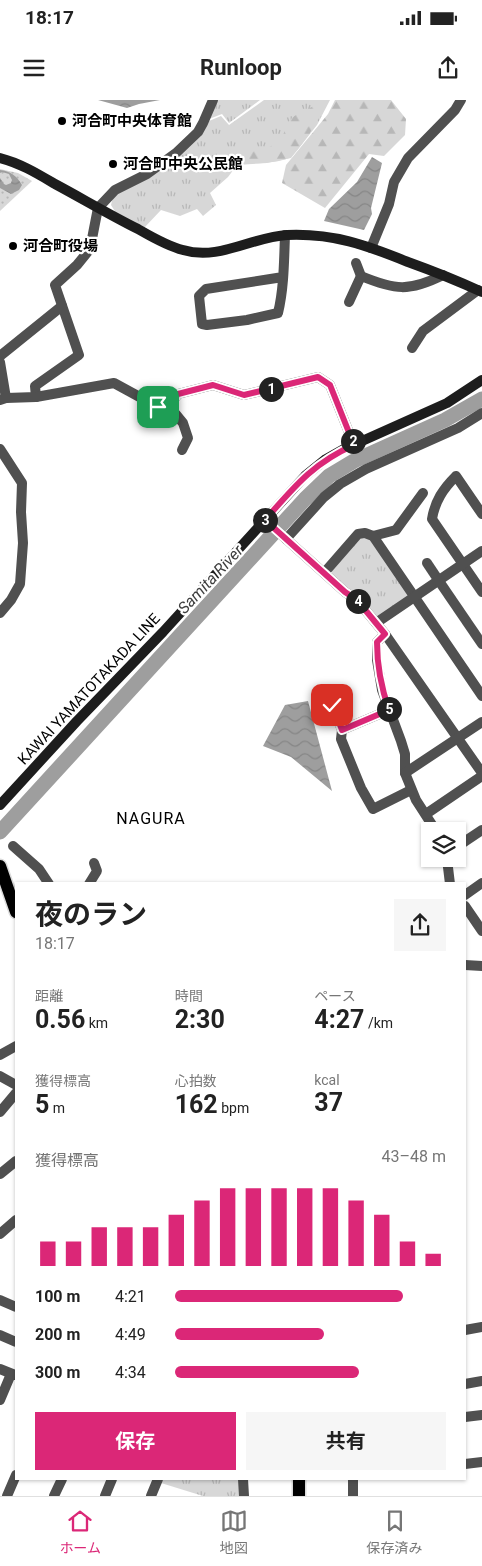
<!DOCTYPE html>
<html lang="ja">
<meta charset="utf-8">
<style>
body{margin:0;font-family:Roboto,"Noto Sans JP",sans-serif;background:#f6f6f6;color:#222;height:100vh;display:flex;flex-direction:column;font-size:19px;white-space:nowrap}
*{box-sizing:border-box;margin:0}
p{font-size:16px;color:#767676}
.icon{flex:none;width:28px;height:28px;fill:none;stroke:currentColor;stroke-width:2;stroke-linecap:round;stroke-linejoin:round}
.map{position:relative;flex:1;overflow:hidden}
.sheet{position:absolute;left:15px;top:782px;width:451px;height:598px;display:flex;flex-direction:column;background:#fff;border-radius:0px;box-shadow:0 1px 4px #0004}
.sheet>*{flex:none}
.tools{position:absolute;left:421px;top:722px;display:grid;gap:10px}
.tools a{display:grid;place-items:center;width:45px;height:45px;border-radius:0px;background:#fff;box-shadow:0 1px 4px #0004;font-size:25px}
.pin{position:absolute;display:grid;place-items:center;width:42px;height:42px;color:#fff;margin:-21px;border-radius:10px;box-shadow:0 2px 8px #0006}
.km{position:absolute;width:25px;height:25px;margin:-12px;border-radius:50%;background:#222;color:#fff;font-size:14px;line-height:25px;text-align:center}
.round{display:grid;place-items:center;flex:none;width:52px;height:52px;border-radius:0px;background:#f6f6f6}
.overview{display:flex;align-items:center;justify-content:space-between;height:85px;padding:0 20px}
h1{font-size:28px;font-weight:700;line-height:38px}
.figures{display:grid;grid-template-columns:repeat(3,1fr);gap:8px;height:85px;padding:5px 20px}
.figures div{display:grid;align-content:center}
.figures b{font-size:25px;font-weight:700}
.figures small{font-size:14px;font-weight:400}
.figures p{font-size:14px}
.chart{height:140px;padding:10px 20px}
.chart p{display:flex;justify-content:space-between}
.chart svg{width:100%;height:90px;margin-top:5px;stroke:#db2777;stroke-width:6}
.button{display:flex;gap:10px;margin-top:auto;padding:10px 20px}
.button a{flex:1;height:58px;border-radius:0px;background:#db2777;color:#fff;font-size:20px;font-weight:700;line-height:58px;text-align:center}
.button a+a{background:#f6f6f6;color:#222}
ul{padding:0 20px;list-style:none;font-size:16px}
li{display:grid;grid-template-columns:80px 60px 1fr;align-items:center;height:38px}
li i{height:12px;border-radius:6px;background:#db2777}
.status{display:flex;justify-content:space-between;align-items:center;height:35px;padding:0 25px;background:#fff;direction:ltr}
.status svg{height:14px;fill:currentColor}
header{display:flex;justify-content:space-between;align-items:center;height:65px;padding:0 20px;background:#fff;font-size:22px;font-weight:700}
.menu{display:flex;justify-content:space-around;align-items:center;height:70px;border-top:1px solid #e0e0e0;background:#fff;font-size:14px;color:#767676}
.menu a{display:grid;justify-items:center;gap:2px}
.menu .on{color:#db2777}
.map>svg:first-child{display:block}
</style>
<div class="status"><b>18:17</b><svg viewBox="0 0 49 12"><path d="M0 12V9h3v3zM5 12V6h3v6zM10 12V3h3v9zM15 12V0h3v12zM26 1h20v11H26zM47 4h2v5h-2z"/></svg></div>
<header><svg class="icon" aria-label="menu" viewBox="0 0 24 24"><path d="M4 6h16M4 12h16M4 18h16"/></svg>Runloop<svg class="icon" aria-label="share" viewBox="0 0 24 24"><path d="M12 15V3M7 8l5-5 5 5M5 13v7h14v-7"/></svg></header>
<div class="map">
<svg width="482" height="1396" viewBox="0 0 482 1396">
<defs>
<pattern id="grass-tufts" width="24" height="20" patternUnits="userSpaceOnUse" patternTransform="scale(1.25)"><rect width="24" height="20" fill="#d7d7d7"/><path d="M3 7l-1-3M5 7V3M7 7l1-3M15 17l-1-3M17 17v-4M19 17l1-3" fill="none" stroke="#b7b7b7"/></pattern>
<pattern id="forest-firs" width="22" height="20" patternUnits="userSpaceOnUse" patternTransform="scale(1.25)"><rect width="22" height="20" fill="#d7d7d7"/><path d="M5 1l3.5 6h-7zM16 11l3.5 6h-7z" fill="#b7b7b7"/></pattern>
<pattern id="garden-dots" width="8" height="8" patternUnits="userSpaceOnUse" patternTransform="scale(1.25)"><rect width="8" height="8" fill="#d7d7d7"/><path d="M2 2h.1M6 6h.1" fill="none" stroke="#b7b7b7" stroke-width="1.8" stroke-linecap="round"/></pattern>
<pattern id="water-waves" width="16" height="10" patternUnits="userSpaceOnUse" patternTransform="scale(1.25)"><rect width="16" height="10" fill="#9e9e9e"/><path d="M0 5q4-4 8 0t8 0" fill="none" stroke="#868686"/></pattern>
</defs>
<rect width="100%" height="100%" fill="#fff"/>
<g fill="url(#grass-tufts)">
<polygon points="218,0 260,0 229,23 222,14 209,19"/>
<polygon points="264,0 330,0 317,25 291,58 267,63 237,65 228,77 210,93 216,105 203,116 197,109 180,116 161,110 144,128 116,113 111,105 113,97 209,21 221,16 229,25"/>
<polygon points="369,438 408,493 407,498 379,517 373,515 332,476 332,470 358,439"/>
<polygon points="163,1379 240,1379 240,1396 203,1396 161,1383"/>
</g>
<g fill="url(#forest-firs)">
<path d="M323,0H329C323,12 300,52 289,58C274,64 254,63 238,64L232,57L233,49C239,48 243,50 249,51C259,52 275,47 281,38C285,33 287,23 292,18C300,11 314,8 323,0Z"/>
<polygon points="335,0 391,0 406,19 405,35 384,56 369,54 325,108 282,83 286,65 328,14"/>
</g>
<polygon fill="url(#garden-dots)" points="0,69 18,73 32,81 0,111"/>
<g fill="url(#water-waves)">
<polygon points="98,0 160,0 139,4 127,8"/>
<polygon points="372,57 382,63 371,108 372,114 364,130 324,121 329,109 357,82"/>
<path d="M0,70C10,71 17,76 22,85L19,90L11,94L0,88V78L4,84L6,85L11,83L12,80L9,74L2,72L0,73Z"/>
<polygon points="308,601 332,691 291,657 263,646 285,605"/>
</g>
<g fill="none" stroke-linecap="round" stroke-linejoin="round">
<polyline stroke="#9e9e9e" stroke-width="15" points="0,732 305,399 329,376 354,361 445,320 482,299"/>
<g stroke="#dbdbdb" stroke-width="15">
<g id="primary">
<polyline points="0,766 16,812"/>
<polyline points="299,1379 299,1396"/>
</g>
</g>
<g stroke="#505050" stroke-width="10">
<polyline points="371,148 389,104 394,82 408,58 455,10 461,0"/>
<polyline points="356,163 361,176"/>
<path d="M283,177L206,189L199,196L202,224L207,225L247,220L278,213C284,188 284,161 285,135"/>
<path d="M349,202L361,176C395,190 409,192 443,175"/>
<polyline points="412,248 423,231 478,190"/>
<polyline points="0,256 62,206"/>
<polyline points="0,262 6,298"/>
<polyline points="36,297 35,286 79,255 55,185 77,165 90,149 98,108 115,90 147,74 176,53 198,32 203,23 213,0"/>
<polyline points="0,300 6,298 36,297 114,283 158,307 169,306 178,294 213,285 244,295 318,277 330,285 354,345"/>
<polyline points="169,306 183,323 188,338 182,350"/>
<polyline points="0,349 22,383 21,412 23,443 20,484 11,500 0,513"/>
<path d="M482,414L456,376C443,389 435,401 432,419L482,492"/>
<polyline points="265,420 345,492 357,500 385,534 482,673"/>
<polyline points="373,436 396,430 423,393"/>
<polyline points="286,439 324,397 340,384 366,369 458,328 482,313"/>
<polyline points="427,463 439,481"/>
<polyline points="324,473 358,434 365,433 373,436 482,596"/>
<polyline points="376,523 482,451"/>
<polyline points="385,534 377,542 377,560 382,590 401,641 405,654 405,673 416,700 436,731"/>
<polyline points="332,605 342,630"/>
<polyline points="389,610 342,630 341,639 361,688 373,709 411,690"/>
<polyline points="405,673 482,622"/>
<polyline points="426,714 482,676"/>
<polyline points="13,746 39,769 49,784"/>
<polyline points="458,746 482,730"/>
<polyline points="447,759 450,784"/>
<polyline points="89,784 97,771 94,763"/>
<polyline points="465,795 482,783"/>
<polyline points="465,806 482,831"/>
<polyline points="465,865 482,866"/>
<polyline points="0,955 16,946"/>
<polyline points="0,976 16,985"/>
<polyline points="0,1012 16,993"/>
<polyline points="0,1074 16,1061"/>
<polyline points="0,1134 16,1120"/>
<polyline points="0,1200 16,1207"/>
<polyline points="465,1230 482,1227"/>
<polyline points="0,1269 15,1275"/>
<polyline points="0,1300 11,1274"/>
<polyline points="465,1317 482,1315"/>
<polyline points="465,1364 482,1362"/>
<polyline points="243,1379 244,1396"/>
<polyline points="7,1396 16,1375"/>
<polyline points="54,1396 62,1379"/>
<polyline points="105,1396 112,1379"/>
<polyline points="151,1396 158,1379"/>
<polyline points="353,1396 353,1379"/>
</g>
<g stroke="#505050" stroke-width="10">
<polyline points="439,481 482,544"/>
<polyline points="0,1235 16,1242"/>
<polyline points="465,1284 482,1281"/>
</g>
<g stroke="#1d1d1d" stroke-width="10">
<path d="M0,58C20,63 38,74 55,84C83,99 110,115 138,129C152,137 167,146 183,150C219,161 251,137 287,135C333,133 366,145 408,162C433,171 458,181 482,192"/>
<polyline points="0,705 77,621 163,532 305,376 326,359 342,350 447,303 482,280"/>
</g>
<use href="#primary" stroke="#000" stroke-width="12"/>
</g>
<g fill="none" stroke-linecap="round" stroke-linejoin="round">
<g stroke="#fff" stroke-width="10">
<path id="route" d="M158,307L169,306L178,294L213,285L244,295L318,277L330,285L354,345C313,363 294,387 265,420L345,492L357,500L385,534L377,542C377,566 381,587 389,610L342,630L332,605"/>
</g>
<use href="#route" stroke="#db2777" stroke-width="6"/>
</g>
<g fill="#000" stroke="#fff" stroke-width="2">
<circle cx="62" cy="21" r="5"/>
<circle cx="113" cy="64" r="5"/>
<circle cx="13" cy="146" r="5"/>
</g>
<g text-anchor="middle" stroke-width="4.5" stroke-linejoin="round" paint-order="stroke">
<g font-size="15" font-weight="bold" fill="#000" stroke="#fff" text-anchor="start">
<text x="72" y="26">河合町中央体育館</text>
<text x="123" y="69">河合町中央公民館</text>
<text x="23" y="151">河合町役場</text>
</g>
<g font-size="15" fill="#000" stroke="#fff">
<text transform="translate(89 589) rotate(-47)" y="5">KAWAI YAMATOTAKADA LINE</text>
</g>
<g font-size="16" font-style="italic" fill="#3f3f3f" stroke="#fff">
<text transform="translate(210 479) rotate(-47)" y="6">Samita River</text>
</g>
<g font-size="16" letter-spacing="1" fill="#000" stroke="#fff">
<text x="151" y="724">NAGURA</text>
</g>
</g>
</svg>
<div class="tools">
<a><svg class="icon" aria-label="layers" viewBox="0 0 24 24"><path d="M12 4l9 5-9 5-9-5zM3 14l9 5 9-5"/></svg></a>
</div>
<div class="pin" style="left:158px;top:307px;background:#1e9e55"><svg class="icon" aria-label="arrive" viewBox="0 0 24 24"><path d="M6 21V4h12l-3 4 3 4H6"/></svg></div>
<div class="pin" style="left:332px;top:605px;background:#d93025"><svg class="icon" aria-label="check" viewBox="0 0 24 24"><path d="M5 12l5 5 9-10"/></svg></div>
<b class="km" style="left:271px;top:289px">1</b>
<b class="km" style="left:353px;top:341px">2</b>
<b class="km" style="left:265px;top:420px">3</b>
<b class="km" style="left:358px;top:501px">4</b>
<b class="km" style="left:389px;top:609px">5</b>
<section class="sheet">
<div class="overview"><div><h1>夜のラン</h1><p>18:17</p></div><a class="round"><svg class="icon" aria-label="share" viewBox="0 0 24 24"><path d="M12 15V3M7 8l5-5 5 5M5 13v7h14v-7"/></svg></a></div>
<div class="figures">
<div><p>距離</p><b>0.56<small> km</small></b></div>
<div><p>時間</p><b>2:30</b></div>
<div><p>ペース</p><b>4:27<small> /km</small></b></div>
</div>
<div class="figures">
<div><p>獲得標高</p><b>5<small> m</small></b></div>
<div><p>心拍数</p><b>162<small> bpm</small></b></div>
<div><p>kcal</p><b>37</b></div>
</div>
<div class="chart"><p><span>獲得標高</span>43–48 m</p>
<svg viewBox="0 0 160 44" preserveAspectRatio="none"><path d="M5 44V32M15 44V32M25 44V25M35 44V25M45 44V25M55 44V19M65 44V12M75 44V6M85 44V6M95 44V6M105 44V6M115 44V6M125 44V12M135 44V19M145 44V32M155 44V38"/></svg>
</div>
<ul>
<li><b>100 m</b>4:21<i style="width:84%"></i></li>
<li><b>200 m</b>4:49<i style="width:55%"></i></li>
<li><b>300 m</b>4:34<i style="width:68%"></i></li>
</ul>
<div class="button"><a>保存</a><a>共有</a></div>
</section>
</div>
<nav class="menu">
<a class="on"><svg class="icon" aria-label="home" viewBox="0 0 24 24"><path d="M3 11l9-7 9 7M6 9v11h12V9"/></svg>ホーム</a>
<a><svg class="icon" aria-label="map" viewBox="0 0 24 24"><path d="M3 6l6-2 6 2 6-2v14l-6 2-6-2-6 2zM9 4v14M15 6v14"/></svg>地図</a>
<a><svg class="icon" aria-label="saved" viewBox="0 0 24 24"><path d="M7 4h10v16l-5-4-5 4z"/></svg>保存済み</a>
</nav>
